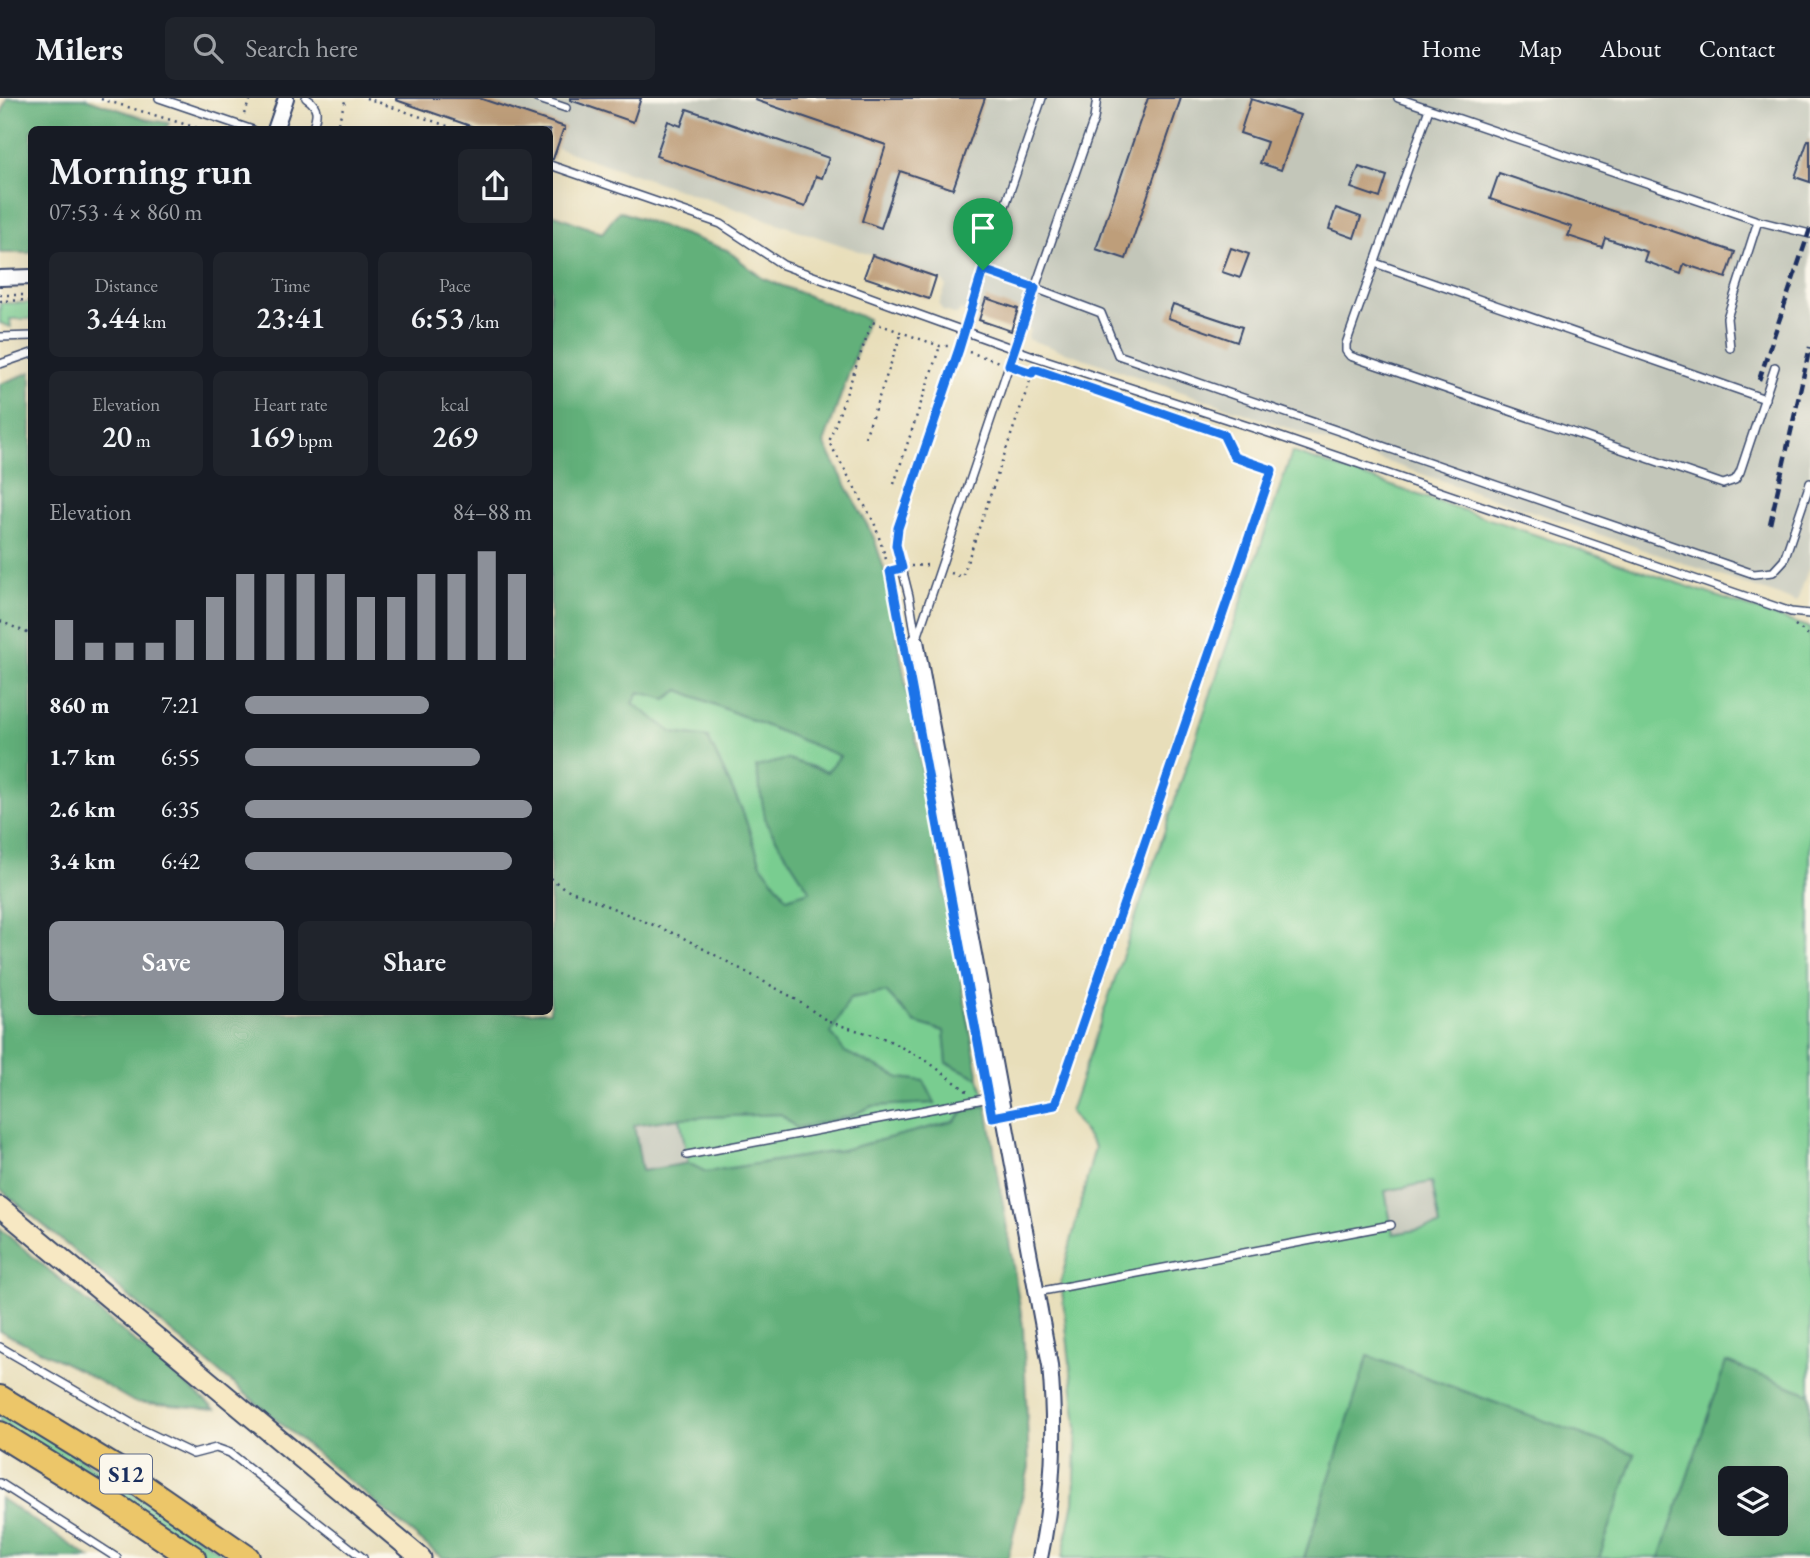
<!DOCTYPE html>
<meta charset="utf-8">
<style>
body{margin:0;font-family:"EB Garamond",serif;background:#20242c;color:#f1f3f6;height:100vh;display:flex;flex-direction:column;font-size:26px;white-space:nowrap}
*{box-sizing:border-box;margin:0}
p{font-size:23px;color:#9ea1a6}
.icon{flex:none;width:38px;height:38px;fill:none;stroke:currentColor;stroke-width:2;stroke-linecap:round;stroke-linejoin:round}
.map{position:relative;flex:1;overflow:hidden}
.drawer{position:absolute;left:28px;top:28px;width:525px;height:889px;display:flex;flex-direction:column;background:#171b24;border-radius:10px;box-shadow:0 7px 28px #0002}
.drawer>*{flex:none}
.controls{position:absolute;left:1718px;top:1368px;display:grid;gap:14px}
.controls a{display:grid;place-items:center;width:70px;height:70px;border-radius:10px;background:#171b24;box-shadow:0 7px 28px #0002;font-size:35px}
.pin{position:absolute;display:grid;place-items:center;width:60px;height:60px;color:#fff;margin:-72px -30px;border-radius:50% 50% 50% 0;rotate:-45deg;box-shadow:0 0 7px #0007}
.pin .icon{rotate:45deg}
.round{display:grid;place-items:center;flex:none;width:74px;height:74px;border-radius:10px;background:#20242c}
.headline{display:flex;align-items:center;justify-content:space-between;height:119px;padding:0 21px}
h1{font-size:38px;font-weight:600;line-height:52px}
.figures{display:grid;grid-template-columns:repeat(3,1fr);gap:10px;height:119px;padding:7px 21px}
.figures div{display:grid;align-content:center;border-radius:10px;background:#20242c;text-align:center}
.figures b{font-size:30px;font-weight:600}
.figures small{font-size:19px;font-weight:400}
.figures p{font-size:19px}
.chart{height:196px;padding:14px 21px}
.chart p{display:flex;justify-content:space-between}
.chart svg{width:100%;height:126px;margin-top:7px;stroke:#8c9099;stroke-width:6}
.button{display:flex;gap:14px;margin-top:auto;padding:14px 21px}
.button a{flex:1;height:80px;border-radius:10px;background:#8c9099;color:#fff;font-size:28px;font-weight:600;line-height:80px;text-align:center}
.button a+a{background:#20242c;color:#f1f3f6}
ul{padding:0 21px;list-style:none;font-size:23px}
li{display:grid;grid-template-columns:112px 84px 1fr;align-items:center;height:52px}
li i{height:18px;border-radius:9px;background:#8c9099}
header{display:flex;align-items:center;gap:42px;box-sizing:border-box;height:98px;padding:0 35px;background:#171b24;border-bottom:2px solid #363941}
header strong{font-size:33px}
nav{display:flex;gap:38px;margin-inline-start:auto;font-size:24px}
.search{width:490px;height:63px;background:#20242c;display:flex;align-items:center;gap:18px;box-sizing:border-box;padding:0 24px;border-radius:10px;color:#9ea1a6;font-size:26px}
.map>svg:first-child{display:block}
</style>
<header>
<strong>Milers</strong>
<div class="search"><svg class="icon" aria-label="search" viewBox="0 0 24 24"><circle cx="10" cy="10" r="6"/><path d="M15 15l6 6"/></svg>Search here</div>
<nav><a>Home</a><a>Map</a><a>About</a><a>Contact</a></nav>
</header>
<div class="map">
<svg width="1810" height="1460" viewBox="0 0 1810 1460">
<rect width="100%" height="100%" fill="#fbf7ec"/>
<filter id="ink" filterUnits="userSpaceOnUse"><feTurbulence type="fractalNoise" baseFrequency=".0143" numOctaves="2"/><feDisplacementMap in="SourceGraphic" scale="14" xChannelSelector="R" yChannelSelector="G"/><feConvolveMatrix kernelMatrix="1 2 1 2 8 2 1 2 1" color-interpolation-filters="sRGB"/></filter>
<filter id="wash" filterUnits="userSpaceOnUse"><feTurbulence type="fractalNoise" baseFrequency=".00686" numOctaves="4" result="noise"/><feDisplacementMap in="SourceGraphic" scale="28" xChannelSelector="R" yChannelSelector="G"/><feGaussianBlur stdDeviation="1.57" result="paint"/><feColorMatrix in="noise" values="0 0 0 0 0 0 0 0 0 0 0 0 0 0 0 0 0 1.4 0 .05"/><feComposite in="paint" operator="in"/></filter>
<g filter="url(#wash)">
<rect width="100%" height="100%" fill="#e8deba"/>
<g fill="#c3c6b9">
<polygon points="480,0 1810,0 1810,466 1797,504 1027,241 1030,231 1014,225 1019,211 986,200 979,219 961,212 957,217 943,213 939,207 946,188 941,181 557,50 564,29"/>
<polygon points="680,1020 688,1065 642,1073 633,1027"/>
<polygon points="1432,1084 1440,1128 1393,1136 1385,1092"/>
</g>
<g fill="#79cd90" stroke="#4a7e77" stroke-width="2" fill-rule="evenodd">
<polygon points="0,205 31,205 31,221 10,221 11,229 0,225"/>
<path d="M1292,354L1810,530V1296L1726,1265L1660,1460H1599L1635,1356L1369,1258L1304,1460H1062L1074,1404L1077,1329L1061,1183L1095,1049L1070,1014ZM1432,1084L1440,1128L1393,1136L1385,1093Z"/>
<polygon points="679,592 840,658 828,674 788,661 766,725 810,793 787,800 761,766 742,712 708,640 673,635 633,605 639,594 666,601"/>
<polygon points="886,894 914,924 944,933 947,965 979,980 987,1008 964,1012 955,1023 838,1053 705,1074 688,1065 680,1020 781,1016 848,1019 872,1008 935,1005 924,983 900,980 844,954 831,935 850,900"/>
<polygon points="0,1312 56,1344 229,1460 210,1460 160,1425 0,1325"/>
</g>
<g fill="#62b07a" stroke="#3e706c" stroke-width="2" fill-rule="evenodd">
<polygon points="7,0 85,0 150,22 169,25 166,31 32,32 31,155 0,155 0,20"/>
<path d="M619,113L727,152L762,180L868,221L824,345L874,440L885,474L979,980L947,965L944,933L914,924L886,894L850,900L831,935L845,954L900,980L924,983L935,1005L872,1008L848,1019L796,1030L781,1016L680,1020L634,1027L642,1073L688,1065L706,1074L838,1053L955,1023L964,1012L987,1008L1023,1228L1029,1369L1008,1460H442L0,1091V286L31,274L32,914H550V115L602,135ZM679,592L840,658L827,674L788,661L756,669L766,725L810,793L787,800L761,766L742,712L708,640L673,635L633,605L639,594L666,601Z"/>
<polygon points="0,1131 215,1311 134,1304 79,1272 0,1233"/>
<polygon points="1368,1258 1635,1356 1599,1460 1304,1460"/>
<path d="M1726,1264L1810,1296V1460H1660ZM1731,1381H1776V1426H1731Z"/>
<polygon points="0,1400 90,1460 0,1460"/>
</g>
<g id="blocks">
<g fill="#be9e7a">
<polygon points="396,0 479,0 565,29 565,32 563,32 553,61 550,61 550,32 482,32 396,2"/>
<polygon points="570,0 641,0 633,24 570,2"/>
<polygon points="756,0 985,0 953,91 900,73 881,130 862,123 886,47 755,2"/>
<polygon points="1148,0 1181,0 1126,161 1096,151"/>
<polygon points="1251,1 1300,17 1281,72 1260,65 1267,44 1240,35"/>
<polygon points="687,11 829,60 822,80 816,78 805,109 656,58 668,23 681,28"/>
<polygon points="1808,42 1810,42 1810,84 1795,79"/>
<polygon points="1359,69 1387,78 1380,100 1351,90"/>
<polygon points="1499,75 1735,154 1726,180 1684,166 1681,176 1644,163 1647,154 1605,140 1602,149 1568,138 1572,129 1490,101"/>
<polygon points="1336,110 1361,119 1354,140 1329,131"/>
<polygon points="1231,150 1249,156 1240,180 1222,174"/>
<polygon points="872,157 936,179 929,201 864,179"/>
<polygon points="986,200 1018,211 1011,233 979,222"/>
<polygon points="1173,206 1242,229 1237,244 1168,220"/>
</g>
</g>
</g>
<g filter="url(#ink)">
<use href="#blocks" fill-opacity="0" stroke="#3a496c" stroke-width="2"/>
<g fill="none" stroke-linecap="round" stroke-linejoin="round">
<g stroke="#3a496c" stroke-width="10">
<g id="lane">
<polyline points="159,0 253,32"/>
<path d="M306,0C320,9 317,17 312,32"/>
<polyline points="536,0 566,10"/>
<polyline points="1042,0 983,172 1035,190 1094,21 1097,0"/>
<polyline points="1398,0 1758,123 1810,136"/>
<polyline points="1429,11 1346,246 1346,253 1350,258 1723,386 1735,382 1740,374 1775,269"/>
<polyline points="550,67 721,126 783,167 889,206 1036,259 1272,336 1791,514 1810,516"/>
<polyline points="1375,165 1765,301"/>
<polyline points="0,239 32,238"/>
<polyline points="1730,250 1727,220 1758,123"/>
<polyline points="0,266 32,255"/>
<polyline points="916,540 909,498 896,447 898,430 959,251 983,172"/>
<polyline points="916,543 1035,190 1101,215 1118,257 1754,476 1773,474 1784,462 1810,385"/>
<polyline points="687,1057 1000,998"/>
<polyline points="1037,1194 1391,1127"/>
<polyline points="0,1249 143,1332 193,1356 216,1350 230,1355 363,1460"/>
<polyline points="0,1385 117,1460"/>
</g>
</g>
<g stroke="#3a496c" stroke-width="18">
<g id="street">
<polyline points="275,32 286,0"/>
<polyline points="0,180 32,179"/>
<path d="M916,543L1050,1267C1056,1334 1054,1394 1040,1460"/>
</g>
</g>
<g stroke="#3a496c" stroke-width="23">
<polyline id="secondary" points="0,1109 421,1460"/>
</g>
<g stroke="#3a496c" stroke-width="28">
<g id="highway">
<polyline points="0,1300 128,1378 247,1460"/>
<polyline points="0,1336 110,1404 193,1460"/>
</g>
</g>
<g stroke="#3a496c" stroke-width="2.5" stroke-dasharray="2 5" stroke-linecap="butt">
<polyline points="366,0 459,32"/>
<polyline points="101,1 204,32"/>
<polyline points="244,16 251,0"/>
<polyline points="336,32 346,0"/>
<polyline points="0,197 32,197"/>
<polyline points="0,203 32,202"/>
<polyline points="969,254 999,264"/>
<polyline points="1019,270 1032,275"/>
<polyline points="865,339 902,234"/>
<polyline points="894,386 940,248"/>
<polyline points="886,461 874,424 829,344 872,224 940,248 949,248"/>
<polyline points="911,468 929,467"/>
<polyline points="951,475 962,479 1034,271"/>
<polyline points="891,481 901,526"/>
<polyline points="0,523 32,537"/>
<polyline points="1795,527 1810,538"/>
<polyline points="550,780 564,790 680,838 792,899 829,924 886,941 927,963 968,994"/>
<polyline points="1018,1015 1055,1007 1272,372 1234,359 1223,336 1070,284"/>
</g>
<use href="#lane" stroke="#fff" stroke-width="7"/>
<use href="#street" stroke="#fff" stroke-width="14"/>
<use href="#secondary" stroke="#f7e8c3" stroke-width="19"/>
<use href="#highway" stroke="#ecc669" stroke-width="24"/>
<g stroke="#1b2f5e" stroke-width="4.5" stroke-dasharray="10 5" stroke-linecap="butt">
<polyline points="1759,282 1810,131"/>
<polyline points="1770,426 1810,249"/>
</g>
</g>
</g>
<g fill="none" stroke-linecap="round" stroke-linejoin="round" filter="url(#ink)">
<g stroke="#fff" stroke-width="14">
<polygon id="route" points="983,172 1035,190 1009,267 1032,275 1034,271 1223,336 1234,359 1272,372 1055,1007 992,1019 890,473 902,470 896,447 898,430 959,251"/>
</g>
<use href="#route" stroke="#1a73e8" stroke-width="9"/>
</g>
<g text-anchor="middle" stroke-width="7" stroke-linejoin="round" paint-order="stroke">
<rect fill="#fbf7ec" stroke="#5e6b89" stroke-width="2" x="100" y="1356.5" width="52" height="39" rx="5"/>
<g font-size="23" font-weight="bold" fill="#1b2f5e">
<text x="126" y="1384">S12</text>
</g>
</g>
</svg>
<div class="controls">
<a><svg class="icon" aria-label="layers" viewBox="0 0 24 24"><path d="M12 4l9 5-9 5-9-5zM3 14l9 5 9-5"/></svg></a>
</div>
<div class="pin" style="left:983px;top:172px;background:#1e9e55"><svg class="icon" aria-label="arrive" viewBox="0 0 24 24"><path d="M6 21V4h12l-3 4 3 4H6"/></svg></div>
<section class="drawer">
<div class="headline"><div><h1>Morning run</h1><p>07:53 · 4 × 860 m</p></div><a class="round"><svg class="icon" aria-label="share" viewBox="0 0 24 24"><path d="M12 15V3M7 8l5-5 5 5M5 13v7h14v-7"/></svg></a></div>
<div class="figures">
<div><p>Distance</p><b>3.44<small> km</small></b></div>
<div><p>Time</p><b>23:41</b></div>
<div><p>Pace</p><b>6:53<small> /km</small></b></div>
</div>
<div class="figures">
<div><p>Elevation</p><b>20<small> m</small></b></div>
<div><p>Heart rate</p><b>169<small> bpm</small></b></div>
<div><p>kcal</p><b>269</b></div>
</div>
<div class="chart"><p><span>Elevation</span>84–88 m</p>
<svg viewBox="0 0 160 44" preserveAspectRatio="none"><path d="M5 44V30M15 44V38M25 44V38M35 44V38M45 44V30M55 44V22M65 44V14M75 44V14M85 44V14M95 44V14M105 44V22M115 44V22M125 44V14M135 44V14M145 44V6M155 44V14"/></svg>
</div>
<ul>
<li><b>860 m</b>7:21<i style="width:64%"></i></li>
<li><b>1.7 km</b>6:55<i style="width:82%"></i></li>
<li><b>2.6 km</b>6:35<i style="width:100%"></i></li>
<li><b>3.4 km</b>6:42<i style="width:93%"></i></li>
</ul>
<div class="button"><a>Save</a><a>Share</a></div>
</section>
</div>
